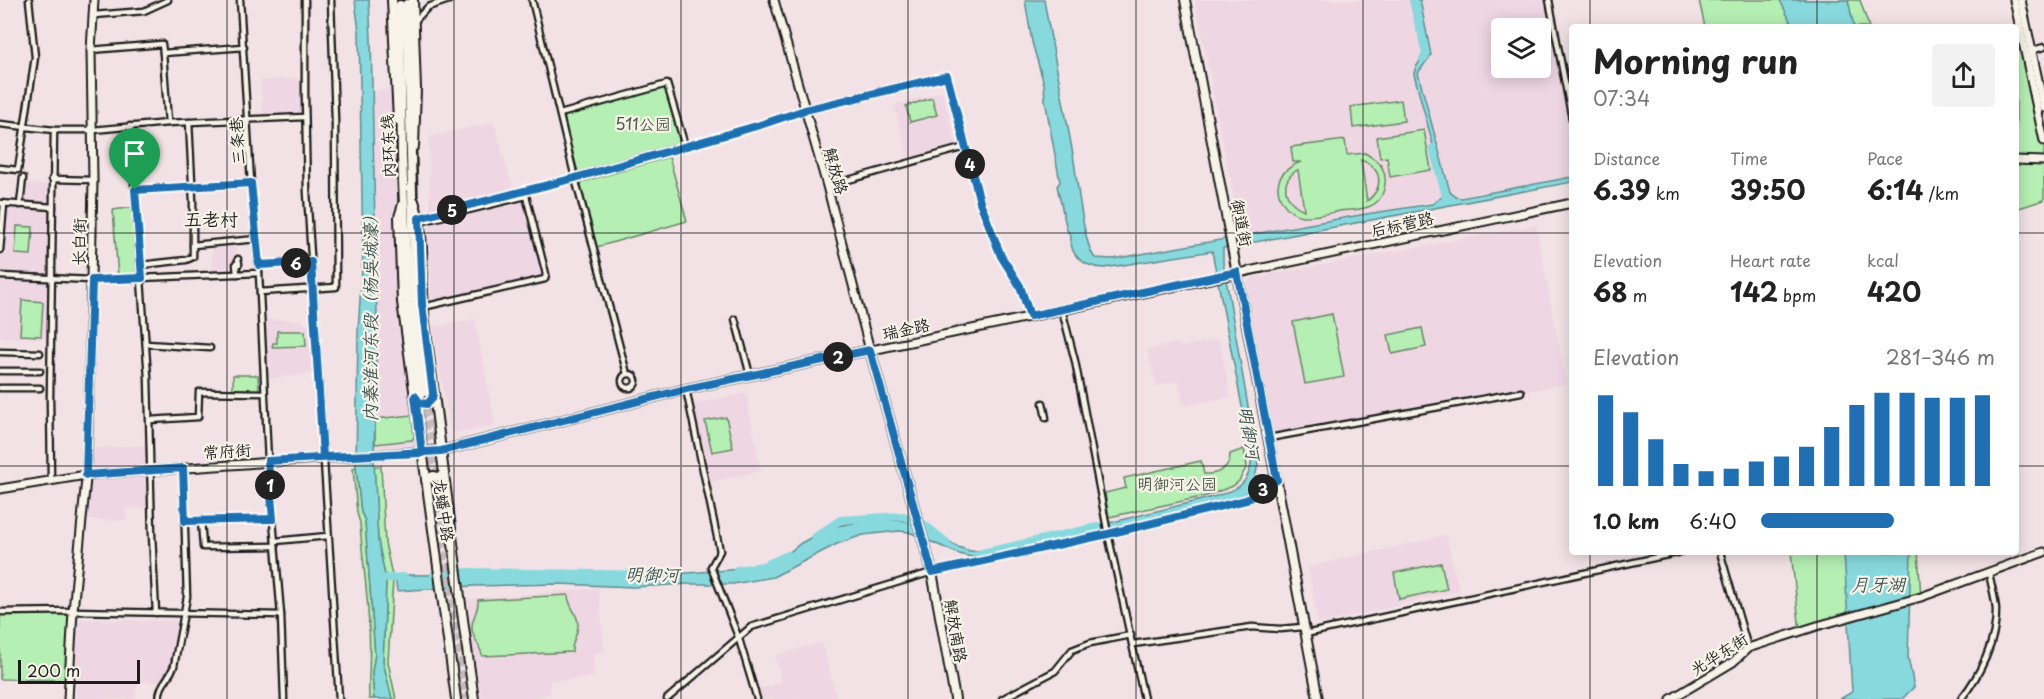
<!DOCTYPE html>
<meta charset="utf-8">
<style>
body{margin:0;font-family:"Playpen Sans","LXGW WenKai TC",sans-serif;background:#f2f2f2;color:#222;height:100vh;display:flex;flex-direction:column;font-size:22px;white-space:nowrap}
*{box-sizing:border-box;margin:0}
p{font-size:20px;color:#767676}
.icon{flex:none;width:33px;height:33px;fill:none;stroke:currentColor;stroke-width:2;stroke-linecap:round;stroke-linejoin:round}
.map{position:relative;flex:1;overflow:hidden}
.drawer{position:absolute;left:1569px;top:24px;width:450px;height:531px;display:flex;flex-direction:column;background:#fff;border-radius:6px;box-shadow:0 3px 15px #0003}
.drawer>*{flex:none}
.buttons{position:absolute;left:1491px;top:18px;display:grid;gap:12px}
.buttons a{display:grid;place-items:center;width:60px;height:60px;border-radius:6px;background:#fff;box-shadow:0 3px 15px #0003;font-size:30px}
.scale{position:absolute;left:18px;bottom:15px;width:122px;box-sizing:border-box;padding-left:6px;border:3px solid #1c1c1c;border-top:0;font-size:16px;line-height:21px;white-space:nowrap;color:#1c1c1c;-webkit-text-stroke:4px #f7f3e8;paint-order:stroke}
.pin{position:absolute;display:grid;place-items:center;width:51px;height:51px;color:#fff;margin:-62px -26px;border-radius:50% 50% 50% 0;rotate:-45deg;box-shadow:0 0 6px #0007}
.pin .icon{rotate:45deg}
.km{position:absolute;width:30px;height:30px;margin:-15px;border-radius:50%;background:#222;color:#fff;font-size:16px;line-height:30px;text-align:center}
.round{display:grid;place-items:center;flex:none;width:63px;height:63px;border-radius:6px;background:#f2f2f2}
.overview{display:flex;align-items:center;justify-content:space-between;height:102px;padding:0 24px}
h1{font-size:33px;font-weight:700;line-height:45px}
.figures{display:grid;grid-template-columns:repeat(3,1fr);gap:9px;height:102px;padding:6px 24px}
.figures div{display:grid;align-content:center}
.figures b{font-size:26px;font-weight:700}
.figures small{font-size:16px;font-weight:400}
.figures p{font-size:16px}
.chart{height:168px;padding:12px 24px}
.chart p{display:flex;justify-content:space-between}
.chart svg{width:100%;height:108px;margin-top:6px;stroke:#1f6fb2;stroke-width:6}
ul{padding:0 24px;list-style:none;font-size:20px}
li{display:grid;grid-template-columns:96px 72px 1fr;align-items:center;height:45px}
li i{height:15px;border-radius:8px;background:#1f6fb2}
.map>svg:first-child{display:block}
</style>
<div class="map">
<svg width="2044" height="699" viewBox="0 0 2044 699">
<rect width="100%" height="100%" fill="#f2e2e5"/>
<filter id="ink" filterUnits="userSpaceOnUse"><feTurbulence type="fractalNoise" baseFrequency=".0167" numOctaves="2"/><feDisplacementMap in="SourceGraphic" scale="12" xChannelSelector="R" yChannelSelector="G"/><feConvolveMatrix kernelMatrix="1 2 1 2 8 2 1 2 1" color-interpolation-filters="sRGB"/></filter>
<g filter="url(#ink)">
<g fill="#eed6e3" fill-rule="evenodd">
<path d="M1195,0H1547L1572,131V176L1241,236ZM1502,28H1540V68H1502Z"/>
<polygon points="304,78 305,117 263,118 261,80"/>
<polygon points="396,89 399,217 419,443 386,460 374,460 377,321 372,91"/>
<polygon points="942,92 957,147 909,160 894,105"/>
<polygon points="494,122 514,193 430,213 429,137"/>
<polygon points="25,183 50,185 49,205 24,203"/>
<polygon points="520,201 526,204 543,277 439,300 431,298 429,226"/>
<polygon points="4,204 53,207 51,339 0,337 0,250"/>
<polygon points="1536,225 1566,384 1275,435 1247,284 1251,278"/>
<polygon points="212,245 236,246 236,263 229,263 231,274 212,275"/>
<polygon points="475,319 495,426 455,433 451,430 444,395 433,327"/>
<polygon points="265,320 303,320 303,324 312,324 315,374 269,378"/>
<polygon points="1219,339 1231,397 1184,406 1178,381 1156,386 1147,350 1179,342 1181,347"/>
<polygon points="746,393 761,471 711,482 694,404"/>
<polygon points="150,445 151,508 126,508 126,520 81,520 87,449"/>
<polygon points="1446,535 1459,591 1318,624 1308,567"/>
<polygon points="599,588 604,651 593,654 594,677 550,681 550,693 530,699 482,699 470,639 468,599"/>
<polygon points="78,619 178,621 171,669 167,675 158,682 138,682 134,699 76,699"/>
<polygon points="822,642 837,699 762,699 759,689 782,682 775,656"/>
</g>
<g fill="#b5efb3" stroke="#688668" stroke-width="1.5" fill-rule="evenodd">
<polygon points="1699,0 1860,0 1869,27 1705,27"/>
<polygon points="2019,24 2044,141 2044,200 2016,209 2016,27 2012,27"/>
<polygon points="662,87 666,90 680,138 679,143 578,172 564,121 565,116"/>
<polygon points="932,98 937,115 910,122 906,106"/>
<polygon points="1401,100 1404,121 1353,128 1351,107"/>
<polygon points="1424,130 1431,170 1390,177 1387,157 1380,158 1377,137"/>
<path d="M1345,140L1347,155L1365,153C1370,156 1376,160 1380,164C1390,178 1385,202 1368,207C1360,210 1349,210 1340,211C1329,213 1315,217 1303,216C1290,215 1278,201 1278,187C1278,174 1290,166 1301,162H1293L1291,147ZM1361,160C1382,168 1385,187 1367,201ZM1297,170H1298L1304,210C1285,202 1278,183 1297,170Z"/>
<polygon points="669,157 687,221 597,247 581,187 582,182"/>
<polygon points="134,207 140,276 118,277 113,210"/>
<polygon points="17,226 33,227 31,255 15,254"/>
<polygon points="22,300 43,302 41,336 20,335"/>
<polygon points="1332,314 1344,377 1305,384 1293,322"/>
<polygon points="1422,328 1426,347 1392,354 1388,335"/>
<polygon points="277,331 305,331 306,346 272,347 273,343 277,343"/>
<polygon points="233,375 258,375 259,391 233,391"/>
<polygon points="412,415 414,437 412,440 375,444 375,419"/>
<polygon points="726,417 733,448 712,452 705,421"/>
<path d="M1244,449L1247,466L1239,481L1233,486L1206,496L1109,517L1105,493L1126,488L1124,478L1201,461L1204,474C1218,475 1230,468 1230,454Z"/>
<polygon points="374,466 381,466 385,543 393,580 388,662 396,699 392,699 383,662 386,581 378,541"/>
<path d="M356,467L361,512L365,521L375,654L372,672L374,699H369C368,676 371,653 369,629C368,594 362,558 360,523L357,513L353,468Z"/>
<polygon points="1791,552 1918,552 1921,597 1800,631"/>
<polygon points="1441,563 1447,589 1399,599 1394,573"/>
<path d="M568,595C568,606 577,612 578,623C579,634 571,641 572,652L482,656C481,646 473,639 472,629C471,618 479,611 478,600Z"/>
<polygon points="73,611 69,680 0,679 0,612"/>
</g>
<g fill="#88d9de" stroke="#5d8d90" stroke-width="1.5">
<polygon points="355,0 369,0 371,38 377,321 374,460 378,541 386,581 383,662 392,699 374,699 372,672 375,654 365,521 361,512 356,467 358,332 363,252 359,32"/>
<path d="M1025,0H1044C1053,52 1064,103 1073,155C1077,176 1083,245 1095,258L1113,259L1366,214L1432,204L1443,196L1445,190L1414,74C1415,64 1423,60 1426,51L1414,0H1420L1431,55L1418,73L1450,192L1456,197L1461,198L1572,177V182L1223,248V262L1258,464L1253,487L1242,497L988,561L959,554L909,532L899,531L863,535L837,544L773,577L733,584H689L634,587L558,584L474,586L397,591L395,575L673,574L757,568L778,561L801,543L831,527L871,520H901L926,527L958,547L970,551H997L1213,497C1238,490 1249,485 1252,458L1212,251L1104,268C1084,267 1069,256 1071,236L1067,230L1057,186L1060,182L1045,100L1044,84L1032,42Z"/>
<polygon points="1780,0 1848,0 1854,27 1791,27 1791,23"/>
<polygon points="1844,552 1911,552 1908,657 1914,687 1902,699 1840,699 1852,692"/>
</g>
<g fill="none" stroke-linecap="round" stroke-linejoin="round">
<g stroke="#88d9de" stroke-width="8">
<polyline points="1413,0 1420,30"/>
<polyline points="1422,36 1426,55 1423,59"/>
<polyline points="1433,148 1447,200"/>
<polyline points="922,523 946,542"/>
<polyline points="815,537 840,520 903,516 913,520"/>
<polyline points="982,553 1102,526"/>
<polyline points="737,570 763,566 788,555"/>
<polyline points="434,575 469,572 665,575"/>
<polyline points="378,579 404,577"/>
</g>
<g stroke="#c7babd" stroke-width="8" stroke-dasharray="8 4" stroke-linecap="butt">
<polyline points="428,396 468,699"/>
<polyline points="421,398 462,699"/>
</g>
<g stroke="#1c1c1c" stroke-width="9">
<g id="street">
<polyline points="240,0 251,183 259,273 268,461 281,615 284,699"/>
<polyline points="305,0 305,95 307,192 339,699"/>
<polyline points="532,0 575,178 627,374"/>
<polyline points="1549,0 1572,119"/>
<polyline points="94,15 144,11 168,0"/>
<polyline points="414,22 428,7 449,0"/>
<polyline points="91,50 162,44 163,53"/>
<polyline points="2030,51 2044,47"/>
<polyline points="560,114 667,84 685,146"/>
<polyline points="168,123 163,53 244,47"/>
<polyline points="0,124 54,130 93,130 168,123 305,117"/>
<polyline points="130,126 148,377 152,535 156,613"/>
<polyline points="0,168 18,170 35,57 29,0"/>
<polyline points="52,179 93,180"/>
<polyline points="827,186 965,147"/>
<polyline points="135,190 251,183"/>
<polyline points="0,203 53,207"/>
<polyline points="20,205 23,178"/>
<polyline points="419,218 575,178 760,125 805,110 947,76 980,202 1001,256 1020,286 1030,316"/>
<polyline points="420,222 526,196"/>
<polyline points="193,245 257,239"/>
<polyline points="0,250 4,204"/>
<polyline points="141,265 186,260 193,257 193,201 189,122"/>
<polyline points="259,265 311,262"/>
<polyline points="237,274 236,264 239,264 238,259"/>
<polyline points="0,276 92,280 259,273"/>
<polyline points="260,292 336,287 335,120 331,0"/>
<polyline points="423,307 545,279 546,274 525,192"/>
<polyline points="1062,310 1075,361 1108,534 1144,699"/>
<polyline points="735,319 750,375"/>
<polyline points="146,344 210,348"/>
<polyline points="0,352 40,353"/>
<polyline points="0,371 40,371"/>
<circle cx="629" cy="381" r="7"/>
<polyline points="0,388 40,388"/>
<polyline points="686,389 720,551 711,567 739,639 757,699"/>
<polyline points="1043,403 1046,418"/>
<polyline points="150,420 198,417 199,392 264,393"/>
<polyline points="1269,438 1521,392"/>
<polyline points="51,481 50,397 54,130"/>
<polyline points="201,520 203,547 275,546"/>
<polyline points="185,521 273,519"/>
<polyline points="275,541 328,536"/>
<polyline points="1720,552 1748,648"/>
<polyline points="0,612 73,611 281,615"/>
<polyline points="1305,634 1681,552"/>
<polyline points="1133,644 1252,627 1280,629 1303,627"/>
<path d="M159,699C160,683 168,681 174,666L187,597L183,468"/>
<polyline points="667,699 751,627 932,572 1108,534 1246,500 1277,481"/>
<polyline points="1002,699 1055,671 1072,650 1090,643 1131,635"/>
<path d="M1961,699C1980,675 1997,641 1996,609C1995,597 1991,584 1989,573"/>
</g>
</g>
<g stroke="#1c1c1c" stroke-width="11">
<g id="secondary">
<polyline points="774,0 827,186 871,354"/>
<polyline points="2014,0 2044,141"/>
<polyline points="2021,0 2044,108"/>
<polyline points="2016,160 2044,161"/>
<polyline points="867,351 1572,203"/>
<polyline points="0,489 86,475 444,450"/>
<polyline points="68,699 73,611 86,479 88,430 93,180 91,50 94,0"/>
<polyline points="1671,699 1733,662 1748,648 1817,626 1921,597 2044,552"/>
</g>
</g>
<g stroke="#1c1c1c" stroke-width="12">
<g id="primary">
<polyline points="392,0 398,120"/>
<polyline points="413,0 416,89 414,146"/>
<polyline points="1185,0 1318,699"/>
<path d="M414,201C427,239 420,283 425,323C441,448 456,574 474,699"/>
<polyline points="403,204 399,217 402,302 456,699"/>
<polyline points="416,398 420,403 427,404 432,399 433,394"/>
<polyline points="441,451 686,389 870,350 932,572 955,699"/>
<polyline points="426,480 433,476 444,478"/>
</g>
</g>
<g stroke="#1c1c1c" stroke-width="13">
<g id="highway">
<polyline points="407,4 415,304 428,393"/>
<polyline points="400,5 402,157 408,303 421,394"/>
</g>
</g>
<use href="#street" stroke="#f7f3e8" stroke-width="4.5"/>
<use href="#secondary" stroke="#f7f3e8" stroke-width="7"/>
<use href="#primary" stroke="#f7f3e8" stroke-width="8"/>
<use href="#highway" stroke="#f7f3e8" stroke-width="8"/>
</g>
</g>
<g fill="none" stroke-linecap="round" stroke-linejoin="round" filter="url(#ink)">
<g stroke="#fff" stroke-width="12">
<polyline id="route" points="135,190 142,278 92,280 86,475 183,468 185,521 273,519 268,461 441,451 686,389 870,350 932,572 1108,534 1246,500 1277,480 1237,272 1030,316 1020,286 1001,256 980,202 947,76 805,110 760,125 575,178 419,218 422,304 433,393 432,399 427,404 420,403 415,396 422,453 323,457 311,262 259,265 251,183 135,190"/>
</g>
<use href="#route" stroke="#1f6fb2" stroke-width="8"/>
</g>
<path fill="none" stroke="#1c1c1c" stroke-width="1.5" stroke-opacity="0.55" d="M227,0V699M454,0V699M681,0V699M908,0V699M1136,0V699M1363,0V699M1590,0V27M1817,0V27M0,233H1572M2016,233H2044M0,466H1572M2016,466H2044M1590,552V699M1817,552V699"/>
<g text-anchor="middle" stroke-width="4.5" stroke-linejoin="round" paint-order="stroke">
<g font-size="16" fill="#4a5b49" stroke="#f7f3e8">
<text x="643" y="130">511公园</text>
<text x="1177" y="490">明御河公园</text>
</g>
<g font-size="16" fill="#1c1c1c" stroke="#f7f3e8">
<text transform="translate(237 141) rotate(-94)" y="6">三条巷</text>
<text transform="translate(388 146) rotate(-92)" y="6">内环东线</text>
<text transform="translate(836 171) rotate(74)" y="6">解放路</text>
<text transform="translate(1242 223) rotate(79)" y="6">御道街</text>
<text transform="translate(1402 224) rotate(-12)" y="6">后标营路</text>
<text transform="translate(79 242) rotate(-89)" y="6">长白街</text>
<text transform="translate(906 329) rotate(-12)" y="6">瑞金路</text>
<text transform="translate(227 451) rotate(-4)" y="6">常府街</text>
<text transform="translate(444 510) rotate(82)" y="6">龙蟠中路</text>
<text transform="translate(956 631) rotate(80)" y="6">解放南路</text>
<text transform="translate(1719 654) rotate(-32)" y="6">光华东街</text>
</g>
<g font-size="18" fill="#1c1c1c" stroke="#f7f3e8">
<text x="211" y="226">五老村</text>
</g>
<g font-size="18" font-style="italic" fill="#3c5556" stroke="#f7f3e8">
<text transform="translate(371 314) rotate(-90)" y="6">内秦淮河东段（杨吴城濠）</text>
<text transform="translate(1249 433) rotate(81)" y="6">明御河</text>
<text transform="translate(652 575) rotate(1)" y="6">明御河</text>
<text x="1878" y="591">月牙湖</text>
</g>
</g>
</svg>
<div class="buttons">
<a><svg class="icon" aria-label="layers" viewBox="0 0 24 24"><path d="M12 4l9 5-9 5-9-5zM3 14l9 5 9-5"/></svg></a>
</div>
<div class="scale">200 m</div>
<div class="pin" style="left:135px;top:190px;background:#1e9e55"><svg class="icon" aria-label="arrive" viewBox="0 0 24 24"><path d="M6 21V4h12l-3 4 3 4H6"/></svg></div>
<b class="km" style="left:270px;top:485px">1</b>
<b class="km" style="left:838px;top:357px">2</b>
<b class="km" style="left:1263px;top:489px">3</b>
<b class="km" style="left:970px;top:164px">4</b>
<b class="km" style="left:452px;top:210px">5</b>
<b class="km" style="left:296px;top:263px">6</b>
<section class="drawer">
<div class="overview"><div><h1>Morning run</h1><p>07:34</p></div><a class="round"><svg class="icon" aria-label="share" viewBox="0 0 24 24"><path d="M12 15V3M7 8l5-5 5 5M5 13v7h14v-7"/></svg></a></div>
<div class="figures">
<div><p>Distance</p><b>6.39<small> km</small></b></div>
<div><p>Time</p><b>39:50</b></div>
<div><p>Pace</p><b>6:14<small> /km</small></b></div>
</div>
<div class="figures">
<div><p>Elevation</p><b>68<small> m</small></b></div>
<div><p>Heart rate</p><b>142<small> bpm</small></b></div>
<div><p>kcal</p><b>420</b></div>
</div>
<div class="chart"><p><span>Elevation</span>281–346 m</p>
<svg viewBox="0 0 160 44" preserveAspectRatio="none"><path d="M5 44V7M15 44V14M25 44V25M35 44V35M45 44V38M55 44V37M65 44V34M75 44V32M85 44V28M95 44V20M105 44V11M115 44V6M125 44V6M135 44V8M145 44V8M155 44V7"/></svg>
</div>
<ul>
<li><b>1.0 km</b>6:40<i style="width:57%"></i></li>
</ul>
</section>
</div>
